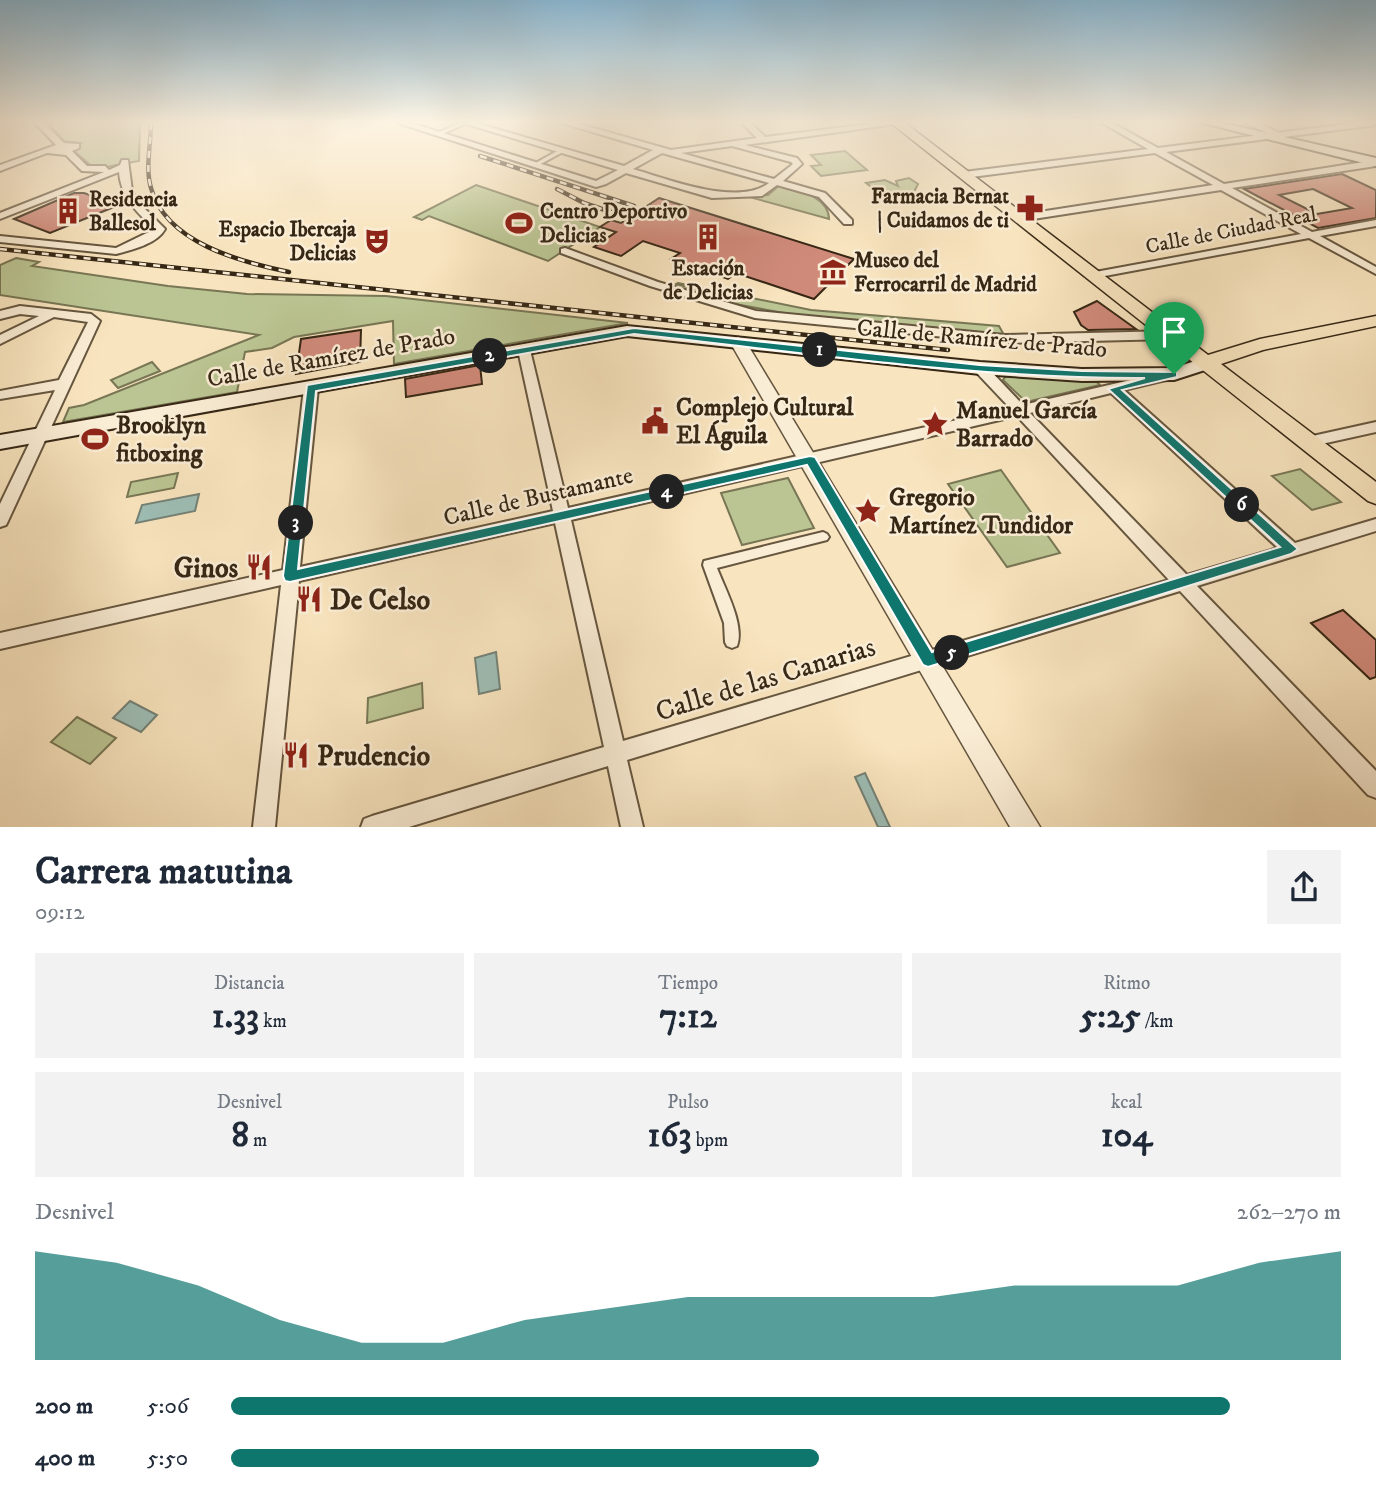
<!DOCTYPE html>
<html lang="es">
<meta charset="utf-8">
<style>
body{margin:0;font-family:"IM FELL DW Pica",serif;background:#f2f2f3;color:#1f2937;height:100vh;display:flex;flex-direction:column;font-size:26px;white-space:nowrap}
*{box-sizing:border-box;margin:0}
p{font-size:23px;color:#747a83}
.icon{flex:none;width:38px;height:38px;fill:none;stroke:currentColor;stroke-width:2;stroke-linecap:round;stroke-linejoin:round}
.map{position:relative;height:827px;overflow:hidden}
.details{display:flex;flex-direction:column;background:#fff;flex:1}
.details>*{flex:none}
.pin{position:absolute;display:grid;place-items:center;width:60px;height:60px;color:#fff;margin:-72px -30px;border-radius:50% 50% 50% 0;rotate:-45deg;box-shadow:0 0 7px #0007}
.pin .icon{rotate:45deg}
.km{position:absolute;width:35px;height:35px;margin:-18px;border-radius:50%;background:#222;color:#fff;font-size:19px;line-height:35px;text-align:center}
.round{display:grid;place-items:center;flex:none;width:74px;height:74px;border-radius:0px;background:#f2f2f3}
.headline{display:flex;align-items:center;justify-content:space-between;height:119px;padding:0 35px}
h1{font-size:38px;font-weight:700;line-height:52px}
.figures{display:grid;grid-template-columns:repeat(3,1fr);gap:10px;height:119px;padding:7px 35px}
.figures div{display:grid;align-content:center;border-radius:0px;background:#f2f2f3;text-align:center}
.figures b{font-size:35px;font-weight:700}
.figures small{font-size:19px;font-weight:400}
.figures p{font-size:19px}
.chart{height:196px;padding:14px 35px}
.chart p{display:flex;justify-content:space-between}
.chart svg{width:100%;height:126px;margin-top:7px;fill:#0f766e;opacity:.7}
ul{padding:0 35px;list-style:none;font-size:23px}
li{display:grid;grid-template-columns:112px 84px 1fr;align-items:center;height:52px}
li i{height:18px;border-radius:9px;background:#0f766e}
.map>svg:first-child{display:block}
</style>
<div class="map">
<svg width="1376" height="827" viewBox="0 0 1376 827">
<rect width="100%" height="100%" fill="#f8e4be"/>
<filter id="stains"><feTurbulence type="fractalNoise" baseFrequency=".00286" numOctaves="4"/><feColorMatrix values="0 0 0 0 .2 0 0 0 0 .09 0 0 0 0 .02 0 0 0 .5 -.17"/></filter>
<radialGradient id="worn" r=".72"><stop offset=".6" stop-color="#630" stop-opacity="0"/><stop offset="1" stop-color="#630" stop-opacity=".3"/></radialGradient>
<g fill="#bbc593" stroke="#787654" stroke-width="2">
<polygon points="49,123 140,123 139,161 95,169 75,152 81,143 63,141"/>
<polygon points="845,151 867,170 821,176 811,166 821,165 811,155"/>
<polygon points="909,178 918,184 914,192 921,197 920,200 890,202 866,183 885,180 898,186 896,181"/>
<path d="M781,184C798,190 829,197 829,219L746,196L768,195Z"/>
<polygon points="476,185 600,227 548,261 429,216 422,220 414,217"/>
<polygon points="16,258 39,262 32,266 168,286 247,294 386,296 628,323 394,364 393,321 294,337 272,348 245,352 237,392 63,422 69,408 84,405 259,335 0,295 0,265"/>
<polygon points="678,283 811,310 999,326 1004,335 789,314 724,302 727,298 676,284"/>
<polygon points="152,362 160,371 118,388 111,380"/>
<polygon points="1006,376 1097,382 1100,385 1026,402 1003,380"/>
<polygon points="1300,469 1341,502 1312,510 1272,476"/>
<polygon points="1001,470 1060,553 1007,567 948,484"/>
<polygon points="178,473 174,488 127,497 131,482"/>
<polygon points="788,478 814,528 742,545 721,493"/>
<polygon points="422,683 423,708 367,723 368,698"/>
<polygon points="77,717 116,738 90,764 51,742"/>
</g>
<g fill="#9ebeb6" stroke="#748276" stroke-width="2">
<polygon points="199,494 195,511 136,523 142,505"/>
<polygon points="496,652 500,689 479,694 475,658"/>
<polygon points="130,701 157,715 141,732 113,718"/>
<polygon points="865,773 890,827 878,827 855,777"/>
</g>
<g fill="#d08a7a" stroke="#362715" stroke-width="2" fill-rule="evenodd">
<path d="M1342,174L1376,190V218L1318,228L1244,189ZM1313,189L1352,208L1317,214L1279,195Z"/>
<polygon points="74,193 84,193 119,205 50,233 14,219"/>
<polygon points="659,198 854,259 814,299 736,273 728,279 671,259 680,253 643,241 621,256 594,247 616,232 600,227 611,220 621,223"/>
<polygon points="1097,301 1136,329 1088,330 1081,325 1074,312"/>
<polygon points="361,330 360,362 296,374 301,339"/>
<polygon points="480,365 482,384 406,397 405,379"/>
<polygon points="1343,610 1376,640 1376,677 1370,679 1311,623"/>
</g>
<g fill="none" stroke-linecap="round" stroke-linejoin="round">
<g stroke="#66563f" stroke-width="4">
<g id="pedestrian">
<polygon points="459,123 465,124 440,135 435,134"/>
<polygon points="559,150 562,152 561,153 537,166 532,165"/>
<path d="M823,532L827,534L829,537L827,540L717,568C725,589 745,625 737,646L732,648L727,646L725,642L724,623L703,565L704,561Z"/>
</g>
</g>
<g stroke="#66563f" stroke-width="4">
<g id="minor">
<path d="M35,123H44L64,143L79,144V148L72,151L87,166H105L109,170L120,165L122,160H128L132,191L140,204L165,229C157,244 131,250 116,254L0,242V236L116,248L155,229C137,213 121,197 119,172L0,219V213L104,172L82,171L66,155L47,153L0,171V165L56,145Z"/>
<path d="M398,123H411L596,181L618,170L463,123H476L624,166L653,150L562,123H576L671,150L757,138L742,123H751L765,137L878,123H903L745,145L797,158L802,164L783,181L825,193L852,220V224H844L819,197L777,185L762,196L712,198L626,173L606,184L596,187ZM732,146L791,162L793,164L774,179L681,153ZM662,153L769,183C738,207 667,179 633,169Z"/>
<polygon points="1102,123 1112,123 1158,148 1355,123 1376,123 1376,125 1166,152 1224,184 1376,160 1376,166 1232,188 1312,232 1376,220 1376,226 1320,236 1376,267 1376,274 1309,238 1094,278 1090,277 1090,273 1301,234 1221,190 1020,221 1015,218 1020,215 1213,185 1155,153 964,178 959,175 964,172 1148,149"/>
<polygon points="565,248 658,282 756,311 1005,335 1171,331 1177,335 1171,339 1005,343 755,318 650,286 561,253 561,249"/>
<polygon points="20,306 91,314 100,321 8,521 6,525 0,527 0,504 55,390 0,399 0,391 59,380 88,322 54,317 0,344 0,335 39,316 20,314 0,319 0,311"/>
<path d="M524,346L530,350L568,508L1010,408L975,371L973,368L975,365H985L1023,405L1165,372L1170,373L1172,376L1170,379L1124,390L1295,543L1376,519V531L1197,586L1376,771V798L1368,795L1180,591L627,760L643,827H621L608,766L409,827H361L364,819L372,816L604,747L555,523L299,581L275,827H253L281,585L0,649V633L283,570L304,388L311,384L318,388L300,567L553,511L518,350ZM1111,393L1278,548L1187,575L1030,413ZM1017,416L1169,580L623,741L571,520Z"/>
<polygon points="1376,422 1376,432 1308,447 1301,442 1308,437"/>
</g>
</g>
<g stroke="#66563f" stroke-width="3">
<g id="tertiary">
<polygon points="1245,123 1259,123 1284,135 1275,137"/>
<polygon points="738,337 746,342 1040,827 1010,827 730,342"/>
</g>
</g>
<g stroke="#362715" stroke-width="4">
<g id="secondary">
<polygon points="1203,123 1223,123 1376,158 1376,166"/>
<polygon points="627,326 980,362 1082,369 1173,368 1208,357 1217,363 1214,367 1174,380 1082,381 980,374 627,336 0,449 0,435"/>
</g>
</g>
<g stroke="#362715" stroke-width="3">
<polygon id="primary" points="891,123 905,123 1208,355 1260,339 1376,316 1376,326 1263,350 1221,364 1376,482 1376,504 1368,501"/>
</g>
<use href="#pedestrian" fill="#faedd5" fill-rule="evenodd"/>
<use href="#minor" fill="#faedd5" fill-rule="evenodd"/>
<use href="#tertiary" fill="#faedd5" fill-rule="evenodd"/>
<use href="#secondary" fill="#faedd5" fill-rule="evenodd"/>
<use href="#primary" fill="#f8e4be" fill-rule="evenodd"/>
<g stroke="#362715" stroke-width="4.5">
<g id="rail">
<path d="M151,123C151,144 145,168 151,188C166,243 241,262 289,272"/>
<polyline points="480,156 634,206"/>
<polyline points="557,189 584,203 620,215"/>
<polyline points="0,249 948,350"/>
</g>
</g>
<use href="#rail" stroke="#faedd5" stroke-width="2.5" stroke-dasharray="7" stroke-linecap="butt"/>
</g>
<linearGradient id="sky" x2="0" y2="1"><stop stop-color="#8ab8d4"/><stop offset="0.51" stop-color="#fcf3e2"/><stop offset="1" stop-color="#fcf3e2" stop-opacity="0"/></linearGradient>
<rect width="1376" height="239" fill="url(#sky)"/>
<path fill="#0f766e" stroke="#fff" stroke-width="2" fill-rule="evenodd" d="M634,328L980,365L1082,371L1177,372V377L1122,390L1298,549L1291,554L928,667L923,665L807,465L290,582L285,581L283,576L307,385ZM634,334C803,352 974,379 1145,378L1108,389L1280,547L932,652L815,457L810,456L298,569L316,391Z"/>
<defs>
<g id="pharmacy-bare" transform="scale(2.1)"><path d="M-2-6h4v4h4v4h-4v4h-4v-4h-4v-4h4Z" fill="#8f2418" stroke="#faedd5" stroke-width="2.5" paint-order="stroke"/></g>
<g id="building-bare" transform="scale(2.1)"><path d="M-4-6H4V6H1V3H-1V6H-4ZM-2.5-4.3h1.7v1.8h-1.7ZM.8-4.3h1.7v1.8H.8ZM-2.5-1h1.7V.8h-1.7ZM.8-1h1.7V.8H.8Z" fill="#8f2418" stroke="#faedd5" stroke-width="2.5" paint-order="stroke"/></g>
<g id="stadium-bare" transform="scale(2.1)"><path d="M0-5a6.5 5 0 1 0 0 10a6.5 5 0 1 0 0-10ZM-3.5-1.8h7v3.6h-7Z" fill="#8f2418" stroke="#faedd5" stroke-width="2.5" paint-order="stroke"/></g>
<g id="theatre-bare" transform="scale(2.1)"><path d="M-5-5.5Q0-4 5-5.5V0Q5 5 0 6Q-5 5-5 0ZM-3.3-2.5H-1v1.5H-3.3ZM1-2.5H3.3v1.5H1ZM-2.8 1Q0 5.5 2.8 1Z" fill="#8f2418" stroke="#faedd5" stroke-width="2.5" paint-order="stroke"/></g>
<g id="museum-bare" transform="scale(2.1)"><path d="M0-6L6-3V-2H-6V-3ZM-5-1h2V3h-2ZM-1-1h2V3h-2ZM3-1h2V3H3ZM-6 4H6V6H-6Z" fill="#8f2418" stroke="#faedd5" stroke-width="2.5" paint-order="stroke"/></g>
<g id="civic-bare" transform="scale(2.1)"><path d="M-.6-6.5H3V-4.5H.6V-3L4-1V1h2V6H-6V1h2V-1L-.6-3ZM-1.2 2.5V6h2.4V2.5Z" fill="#8f2418" stroke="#faedd5" stroke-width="2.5" paint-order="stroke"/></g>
<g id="sight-bare" transform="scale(2.1)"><path d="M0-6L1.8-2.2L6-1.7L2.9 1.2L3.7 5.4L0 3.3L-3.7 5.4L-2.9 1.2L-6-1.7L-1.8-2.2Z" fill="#8f2418" stroke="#faedd5" stroke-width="2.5" paint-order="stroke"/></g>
<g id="restaurant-bare" transform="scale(2.1)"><path d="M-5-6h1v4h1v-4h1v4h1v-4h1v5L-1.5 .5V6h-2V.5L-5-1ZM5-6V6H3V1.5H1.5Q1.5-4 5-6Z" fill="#8f2418" stroke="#faedd5" stroke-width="2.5" paint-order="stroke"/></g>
</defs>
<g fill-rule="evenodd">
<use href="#pharmacy-bare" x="1030" y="208"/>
<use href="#building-bare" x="68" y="211"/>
<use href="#stadium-bare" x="519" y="223"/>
<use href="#building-bare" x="708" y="237"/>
<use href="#theatre-bare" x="377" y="241"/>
<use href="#museum-bare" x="833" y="272"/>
<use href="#civic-bare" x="655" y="421"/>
<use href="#sight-bare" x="935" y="424"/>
<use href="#stadium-bare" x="95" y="439"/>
<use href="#sight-bare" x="868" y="511"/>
<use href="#restaurant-bare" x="259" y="567"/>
<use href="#restaurant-bare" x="309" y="599"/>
<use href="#restaurant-bare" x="296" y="755"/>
</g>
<g text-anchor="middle" stroke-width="5" stroke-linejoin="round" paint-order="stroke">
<g font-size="21" font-weight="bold" fill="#362715" stroke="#faedd5" text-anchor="start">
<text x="1009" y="203" text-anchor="end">Farmacia Bernat<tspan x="1009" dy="24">| Cuidamos de ti</tspan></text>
<text x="89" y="206">Residencia<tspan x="89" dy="24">Ballesol</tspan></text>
<text x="540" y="218">Centro Deportivo<tspan x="540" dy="24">Delicias</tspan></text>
<text x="356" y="236" text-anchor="end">Espacio Ibercaja<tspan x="356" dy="24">Delicias</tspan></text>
<text x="854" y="267">Museo del<tspan x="854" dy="24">Ferrocarril de Madrid</tspan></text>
<text x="708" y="275" text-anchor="middle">Estación<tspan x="708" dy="24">de Delicias</tspan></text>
</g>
<g font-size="21" fill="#362715" stroke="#faedd5">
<text transform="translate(1231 230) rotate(-11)" y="7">Calle de Ciudad Real</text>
</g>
<g font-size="24" fill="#362715" stroke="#faedd5">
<text transform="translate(982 338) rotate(5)" y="8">Calle de Ramírez de Prado</text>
<text transform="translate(331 357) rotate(-10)" y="8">Calle de Ramírez de Prado</text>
<text transform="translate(538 496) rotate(-13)" y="8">Calle de Bustamante</text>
</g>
<g font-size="24" font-weight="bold" fill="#362715" stroke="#faedd5" text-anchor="start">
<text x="676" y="415">Complejo Cultural<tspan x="676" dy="28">El Águila</tspan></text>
<text x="956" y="418">Manuel García<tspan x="956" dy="28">Barrado</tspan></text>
<text x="116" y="433">Brooklyn<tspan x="116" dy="28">fitboxing</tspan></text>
<text x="889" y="505">Gregorio<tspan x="889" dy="28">Martínez Tundidor</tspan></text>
</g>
<g font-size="28" font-weight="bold" fill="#362715" stroke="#faedd5" text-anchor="start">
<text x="238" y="577" text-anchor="end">Ginos</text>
<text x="330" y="609">De Celso</text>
<text x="317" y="765">Prudencio</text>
</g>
<g font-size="28" fill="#362715" stroke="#faedd5">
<text transform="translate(765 678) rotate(-17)" y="10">Calle de las Canarias</text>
</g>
</g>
<rect width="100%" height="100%" filter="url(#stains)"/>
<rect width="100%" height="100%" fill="url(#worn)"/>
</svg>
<div class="pin" style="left:1174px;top:374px;background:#1e9e55"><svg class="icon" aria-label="arrive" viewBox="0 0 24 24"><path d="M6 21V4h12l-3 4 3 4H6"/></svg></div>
<b class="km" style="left:820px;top:350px">1</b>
<b class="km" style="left:490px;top:356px">2</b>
<b class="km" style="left:296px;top:523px">3</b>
<b class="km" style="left:667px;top:492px">4</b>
<b class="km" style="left:952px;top:653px">5</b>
<b class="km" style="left:1242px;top:505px">6</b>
</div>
<section class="details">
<div class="headline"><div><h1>Carrera matutina</h1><p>09:12</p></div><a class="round"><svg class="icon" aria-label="share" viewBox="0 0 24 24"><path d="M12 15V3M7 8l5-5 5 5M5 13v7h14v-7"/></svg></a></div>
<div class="figures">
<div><p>Distancia</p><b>1.33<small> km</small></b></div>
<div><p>Tiempo</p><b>7:12</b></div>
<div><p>Ritmo</p><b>5:25<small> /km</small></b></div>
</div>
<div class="figures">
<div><p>Desnivel</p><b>8<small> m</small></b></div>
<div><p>Pulso</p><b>163<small> bpm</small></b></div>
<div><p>kcal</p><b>104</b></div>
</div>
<div class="chart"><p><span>Desnivel</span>262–270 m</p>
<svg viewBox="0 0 160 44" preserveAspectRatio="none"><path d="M0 44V6L10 10L20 18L30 30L40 38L50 38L60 30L70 26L80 22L90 22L100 22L110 22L120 18L130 18L140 18L150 10L160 6V44z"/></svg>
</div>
<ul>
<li><b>200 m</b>5:06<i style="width:90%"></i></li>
<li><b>400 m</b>5:50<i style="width:53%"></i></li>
</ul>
</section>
